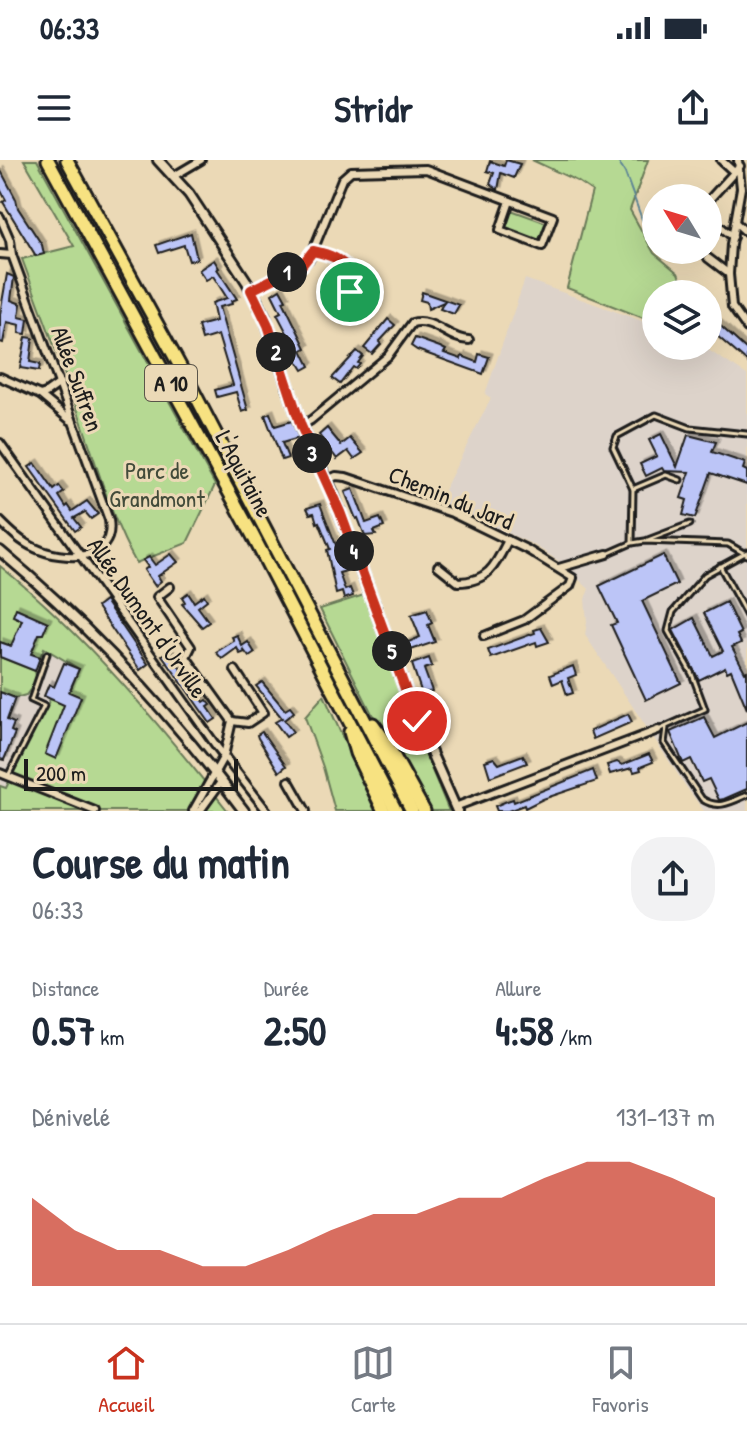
<!DOCTYPE html>
<html lang="fr">
<meta charset="utf-8">
<style>
body{margin:0;font-family:"Patrick Hand",sans-serif;background:#f2f2f3;color:#1f2937;height:100vh;display:flex;flex-direction:column;font-size:30px;white-space:nowrap}
*{box-sizing:border-box;margin:0}
p{font-size:26px;color:#747a83}
.icon{flex:none;width:44px;height:44px;fill:none;stroke:currentColor;stroke-width:2;stroke-linecap:round;stroke-linejoin:round}
.map{position:relative;height:651px;overflow:hidden}
.panel{display:flex;flex-direction:column;background:#fff;flex:1}
.panel>*{flex:none}
.needle{width:52px;rotate:308deg}
.tools{position:absolute;left:642px;top:24px;display:grid;gap:16px}
.tools a{display:grid;place-items:center;width:80px;height:80px;border-radius:50%;background:#fff;box-shadow:0 8px 32px #0002;font-size:40px}
.scale{position:absolute;left:24px;bottom:20px;width:214px;box-sizing:border-box;padding-left:8px;border:4px solid #1c1c1c;border-top:0;font-size:22px;line-height:28px;white-space:nowrap;color:#1c1c1c;-webkit-text-stroke:6px #ebd9b6;paint-order:stroke}
.pin{position:absolute;display:grid;place-items:center;width:68px;height:68px;color:#fff;margin:-34px;border:4px solid #fff;border-radius:50%;box-shadow:0 2px 8px #0007}
.km{position:absolute;width:40px;height:40px;margin:-20px;border-radius:50%;background:#222;color:#fff;font-size:22px;line-height:40px;text-align:center}
.round{display:grid;place-items:center;flex:none;width:84px;height:84px;border-radius:32px;background:#f2f2f3}
.summary{display:flex;align-items:center;justify-content:space-between;height:136px;padding:0 32px}
h1{font-size:44px;font-weight:800;line-height:60px}
.metrics{display:grid;grid-template-columns:repeat(3,1fr);gap:12px;height:136px;padding:8px 32px}
.metrics div{display:grid;align-content:center}
.metrics b{font-size:40px;font-weight:800}
.metrics small{font-size:22px;font-weight:400}
.metrics p{font-size:22px}
.chart{height:224px;padding:16px 32px}
.chart p{display:flex;justify-content:space-between}
.chart svg{width:100%;height:144px;margin-top:8px;fill:#c8321e;opacity:.7}
.status{display:flex;justify-content:space-between;align-items:center;height:56px;padding:0 40px;background:#fff;direction:ltr}
.status svg{height:22px;fill:currentColor}
header{display:flex;justify-content:space-between;align-items:center;height:104px;padding:0 32px;background:#fff;font-size:36px;font-weight:800}
.dock{display:flex;justify-content:space-around;align-items:center;height:112px;border-top:2px solid #e0e1e3;background:#fff;font-size:22px;color:#747a83}
.dock a{display:grid;justify-items:center;gap:4px}
.dock .on{color:#c8321e}
.map>svg:first-child{display:block}
</style>
<div class="status"><b>06:33</b><svg viewBox="0 0 49 12"><path d="M0 12V9h3v3zM5 12V6h3v6zM10 12V3h3v9zM15 12V0h3v12zM26 1h20v11H26zM47 4h2v5h-2z"/></svg></div>
<header><svg class="icon" aria-label="menu" viewBox="0 0 24 24"><path d="M4 6h16M4 12h16M4 18h16"/></svg>Stridr<svg class="icon" aria-label="share" viewBox="0 0 24 24"><path d="M12 15V3M7 8l5-5 5 5M5 13v7h14v-7"/></svg></header>
<div class="map">
<svg width="747" height="651" viewBox="0 0 747 651">
<defs>
<filter id="shadow"><feDropShadow dx="3.5" dy="-3.5" stdDeviation="0" flood-color="#0004"/></filter>
</defs>
<rect width="100%" height="100%" fill="#ebd9b6"/>
<filter id="ink" filterUnits="userSpaceOnUse"><feTurbulence type="fractalNoise" baseFrequency=".0125" numOctaves="2"/><feDisplacementMap in="SourceGraphic" scale="16" xChannelSelector="R" yChannelSelector="G"/><feConvolveMatrix kernelMatrix="1 2 1 2 8 2 1 2 1" color-interpolation-filters="sRGB"/></filter>
<g filter="url(#ink)">
<g fill="#ddd3ca">
<polygon points="525,119 656,166 656,186 702,186 747,215 747,651 704,651 687,628 585,475 587,462 585,439 589,429 587,427 557,400 534,385 438,342 491,238 485,234"/>
<polygon points="0,406 61,460 102,504 44,645 0,626"/>
</g>
<g fill="#b6d993" stroke="#697a58" stroke-width="2">
<path d="M24,0H37L215,325L187,383L136,403C111,359 98,308 81,260C62,206 42,153 22,99L74,86Z"/>
<polygon points="532,0 648,0 630,50 654,93 678,113 687,134 656,134 656,163 567,128 592,31 577,21"/>
<polygon points="511,50 547,63 540,81 504,68"/>
<path d="M0,406C87,476 159,564 228,651H0V626L6,628L50,539L58,542L65,527L71,529L79,509L44,488L40,497L0,482Z"/>
<polygon points="367,434 407,550 449,651 425,651 381,572 320,449"/>
<polygon points="0,497 35,511 37,521 26,535 15,538 0,532"/>
<polygon points="324,535 375,651 335,651 323,607 305,557"/>
</g>
<g fill="none" stroke-linecap="round" stroke-linejoin="round">
<g stroke="#5c8496" stroke-width="2">
<polyline points="617,0 625,13 643,62 656,85"/>
<polyline points="659,90 667,98"/>
</g>
</g>
<g fill="#bcc5f7" stroke="#1c1c1c" stroke-width="2" filter="url(#shadow)">
<polygon points="506,0 520,4 514,18 501,13 498,30 490,24 494,13 487,11 490,1 504,6"/>
<polygon points="0,9 16,39 18,48 42,85 44,94 36,96 3,42 6,40 0,29"/>
<polygon points="191,73 197,99 189,101 184,85 159,93 156,85"/>
<polygon points="214,100 219,108 217,109 237,139 231,141 232,144 219,147 248,250 242,252 236,232 217,237 215,230 233,225 218,175 202,180 198,166 216,161 212,143 227,138 213,116 206,120 199,110"/>
<polygon points="7,114 14,117 11,140 21,144 19,157 28,159 26,174 19,173 20,165 7,162 3,183 0,182 0,154"/>
<polygon points="280,129 286,140 283,141 306,188 302,190 310,206 303,210 292,192 296,190 277,154 281,152 272,134"/>
<polygon points="422,132 459,145 454,154 440,149 444,142 428,149 427,142 420,140"/>
<polygon points="388,159 395,165 379,182 381,184 372,194 364,188"/>
<polygon points="715,161 747,190 747,202 708,168"/>
<polygon points="26,177 33,178 30,202 40,204 39,211 20,208"/>
<polygon points="415,178 440,187 446,190 444,193 461,199 462,196 477,202 479,194 489,197 483,214 417,190 411,186"/>
<polygon points="357,191 363,196 358,203 360,204 356,209 353,207 340,224 332,218"/>
<polygon points="270,253 275,266 292,261 299,278 282,283 288,298 282,300 265,255"/>
<polygon points="327,268 341,285 350,278 363,293 354,299 348,291 337,299 319,275"/>
<polygon points="661,274 677,307 688,275 716,282 712,292 745,303 743,309 747,311 747,325 711,313 695,358 683,355 687,340 681,338 690,312 664,311 662,308 646,316 640,304 657,296 649,280"/>
<polygon points="35,303 54,330 59,326 64,332 59,336 66,347 68,345 72,351 87,341 98,354 91,359 85,352 74,358 81,367 75,371 29,307"/>
<polygon points="353,329 366,363 380,358 384,367 374,371 376,375 365,376 358,358 356,359 345,332"/>
<polygon points="320,344 346,411 339,413 345,430 350,428 353,436 344,439 342,432 336,434 327,390 330,389 319,362 317,363 314,353 310,354 307,348"/>
<polygon points="171,394 178,402 158,416 161,421 155,426 144,410 148,407 143,400 149,397 155,405"/>
<polygon points="663,395 677,424 642,441 681,523 646,540 611,465 617,463 599,426"/>
<polygon points="188,433 194,442 204,435 207,440 198,447 209,462 202,467 182,444 185,442 182,437"/>
<polygon points="105,441 148,504 140,510 97,447"/>
<polygon points="726,442 741,473 737,475 741,483 732,487 745,512 747,511 747,549 731,510 727,512 725,507 699,520 673,470 694,458 713,496 723,491 704,453"/>
<polygon points="16,448 48,462 43,474 39,474 31,494 40,497 35,511 0,497 0,482 11,486 22,460 13,456"/>
<polygon points="427,450 432,463 428,465 435,482 408,491 404,484 420,477 411,455"/>
<polygon points="541,468 549,482 537,486 536,482 491,498 488,490 535,473 534,470"/>
<polygon points="237,475 242,486 248,482 255,493 249,497 243,489 245,492 240,494 237,488 222,499 216,492 234,481 232,477"/>
<polygon points="168,491 204,542 207,540 211,545 208,547 216,559 210,563 162,495"/>
<polygon points="429,498 432,506 424,509 432,531 422,534 412,504"/>
<polygon points="64,503 79,509 69,532 81,537 56,599 45,594 64,545 44,536 49,524 54,527"/>
<polygon points="573,506 576,515 568,518 573,533 567,535 562,520 553,524 550,515"/>
<polygon points="262,522 285,550 290,547 294,552 284,560 293,572 286,577 275,562 282,558 256,526"/>
<polygon points="0,532 15,538 7,560 14,563 11,571 15,573 4,600 0,599"/>
<polygon points="628,554 632,562 593,579 590,571"/>
<polygon points="704,557 715,578 747,562 747,629 724,639 719,640 709,619 702,622 691,599 683,603 670,572"/>
<polygon points="262,572 286,606 279,612 258,578 257,575"/>
<polygon points="649,594 653,602 640,607 641,610 634,612 632,608 610,614 607,605 617,602 622,605"/>
<polygon points="523,595 527,603 490,617 485,601 494,598 499,604"/>
<polygon points="593,610 597,621 543,639 525,648 524,645 508,651 497,651 495,646 507,641 513,639 514,642"/>
</g>
<g fill="none" stroke-linecap="round" stroke-linejoin="round">
<g stroke="#1c1c1c" stroke-width="9">
<g id="lane">
<polyline points="633,329 666,315 680,320"/>
<polyline points="648,380 690,364"/>
<polyline points="632,383 633,329 613,287 617,276 656,255 690,268 747,274"/>
<polyline points="607,394 632,383 645,381 728,384 747,395"/>
<polyline points="720,406 747,456"/>
<path d="M666,568L664,583L702,639C718,650 731,642 747,635"/>
<polyline points="658,570 705,549 692,514 668,471 673,452 705,415 747,392"/>
<polyline points="8,616 44,546 31,540 47,494"/>
</g>
</g>
<g stroke="#1c1c1c" stroke-width="12">
<g id="street">
<polyline points="721,0 734,12"/>
<polyline points="738,0 741,28 731,84 729,114 732,147 747,168"/>
<polyline points="174,16 201,0"/>
<polyline points="708,41 740,6"/>
<polyline points="708,56 733,77"/>
<polyline points="0,57 10,80 12,95"/>
<polyline points="736,63 747,73"/>
<path d="M313,91C335,96 348,104 359,124L357,129L350,132L343,121L352,113"/>
<path d="M0,94L12,95L109,360C116,403 62,401 35,388C21,382 10,371 0,361"/>
<polyline points="708,98 729,114"/>
<polyline points="251,130 302,105 310,98 342,19 351,11 426,9 553,57 542,86 500,70 510,41"/>
<polyline points="0,217 40,235 70,260"/>
<polyline points="40,235 46,233 60,223"/>
<path d="M301,266L311,260L388,196L412,163C433,157 449,180 469,180"/>
<polyline points="0,283 217,587 267,651"/>
<polyline points="326,321 336,316 346,317 452,353 528,390 573,418 570,426 524,460 484,476"/>
<path d="M438,406L458,422C489,422 496,404 508,380"/>
<polyline points="559,408 607,394"/>
<polyline points="170,427 157,437 191,487 186,497 232,561 224,596 193,651"/>
<polyline points="232,561 248,563 263,553 235,510"/>
<polyline points="0,613 95,651"/>
<polyline points="289,621 306,651"/>
<polyline points="455,647 658,570"/>
<polyline points="200,651 221,622"/>
</g>
</g>
<g stroke="#1c1c1c" stroke-width="14">
<g id="secondary">
<polyline points="158,0 189,34 247,122 265,157 301,266 332,331 417,561 457,651"/>
<path d="M0,391C91,467 173,556 244,651"/>
</g>
</g>
<g stroke="#1c1c1c" stroke-width="17">
<g id="highway">
<polyline points="48,0 252,374 396,651"/>
<polyline points="67,0 188,221 412,651"/>
<polyline points="373,564 386,582 424,651"/>
<polyline points="350,572 356,593 384,651"/>
</g>
</g>
<use href="#lane" stroke="#ebd9b6" stroke-width="3"/>
<use href="#street" stroke="#ebd9b6" stroke-width="6"/>
<use href="#secondary" stroke="#ebd9b6" stroke-width="8"/>
<use href="#highway" stroke="#f7e281" stroke-width="11"/>
</g>
</g>
<g fill="none" stroke-linecap="round" stroke-linejoin="round" filter="url(#ink)">
<g stroke="#fff" stroke-width="16">
<path id="route" d="M350,132L343,123L345,117L352,113C340,98 331,95 313,91L302,105L251,130L268,165L301,266L340,352L417,561"/>
</g>
<use href="#route" stroke="#c8321e" stroke-width="10"/>
</g>
<g text-anchor="middle" stroke-width="6" stroke-linejoin="round" paint-order="stroke">
<rect fill="#ebd9b6" stroke="#5a554a" stroke-width="2" x="145" y="205" width="52" height="36" rx="6"/>
<g font-size="22" font-weight="bold" fill="#1c1c1c">
<text x="171" y="231">A 10</text>
</g>
<g font-size="24" fill="#1c1c1c" stroke="#ebd9b6">
<text transform="translate(77 219) rotate(70)" y="8">Allée Suffren</text>
<text transform="translate(244 314) rotate(62)" y="8">L'Aquitaine</text>
<text transform="translate(451 338) rotate(22)" y="8">Chemin du Jard</text>
<text transform="translate(147 458) rotate(55)" y="8">Allée Dumont d'Urville</text>
</g>
<g font-size="24" fill="#424b3a" stroke="#ebd9b6">
<text x="157" y="319">Parc de<tspan x="157" dy="28">Grandmont</tspan></text>
</g>
</g>
</svg>
<div class="tools">
<a><svg class="needle" viewBox="-14 -14 28 28"><path d="M0-13l5 13h-10z" fill="#e53935"/><path d="M0 13l5-13h-10z" fill="#747a83"/></svg></a>
<a><svg class="icon" aria-label="layers" viewBox="0 0 24 24"><path d="M12 4l9 5-9 5-9-5zM3 14l9 5 9-5"/></svg></a>
</div>
<div class="scale">200 m</div>
<div class="pin" style="left:350px;top:132px;background:#1e9e55"><svg class="icon" aria-label="arrive" viewBox="0 0 24 24"><path d="M6 21V4h12l-3 4 3 4H6"/></svg></div>
<div class="pin" style="left:417px;top:561px;background:#d93025"><svg class="icon" aria-label="check" viewBox="0 0 24 24"><path d="M5 12l5 5 9-10"/></svg></div>
<b class="km" style="left:287px;top:112px">1</b>
<b class="km" style="left:276px;top:192px">2</b>
<b class="km" style="left:312px;top:293px">3</b>
<b class="km" style="left:354px;top:391px">4</b>
<b class="km" style="left:392px;top:491px">5</b>
</div>
<section class="panel">
<div class="summary"><div><h1>Course du matin</h1><p>06:33</p></div><a class="round"><svg class="icon" aria-label="share" viewBox="0 0 24 24"><path d="M12 15V3M7 8l5-5 5 5M5 13v7h14v-7"/></svg></a></div>
<div class="metrics">
<div><p>Distance</p><b>0.57<small> km</small></b></div>
<div><p>Durée</p><b>2:50</b></div>
<div><p>Allure</p><b>4:58<small> /km</small></b></div>
</div>
<div class="chart"><p><span>Dénivelé</span>131–137 m</p>
<svg viewBox="0 0 160 44" preserveAspectRatio="none"><path d="M0 44V17L10 27L20 33L30 33L40 38L50 38L60 33L70 27L80 22L90 22L100 17L110 17L120 11L130 6L140 6L150 11L160 17V44z"/></svg>
</div>
</section>
<nav class="dock">
<a class="on"><svg class="icon" aria-label="home" viewBox="0 0 24 24"><path d="M3 11l9-7 9 7M6 9v11h12V9"/></svg>Accueil</a>
<a><svg class="icon" aria-label="map" viewBox="0 0 24 24"><path d="M3 6l6-2 6 2 6-2v14l-6 2-6-2-6 2zM9 4v14M15 6v14"/></svg>Carte</a>
<a><svg class="icon" aria-label="saved" viewBox="0 0 24 24"><path d="M7 4h10v16l-5-4-5 4z"/></svg>Favoris</a>
</nav>
